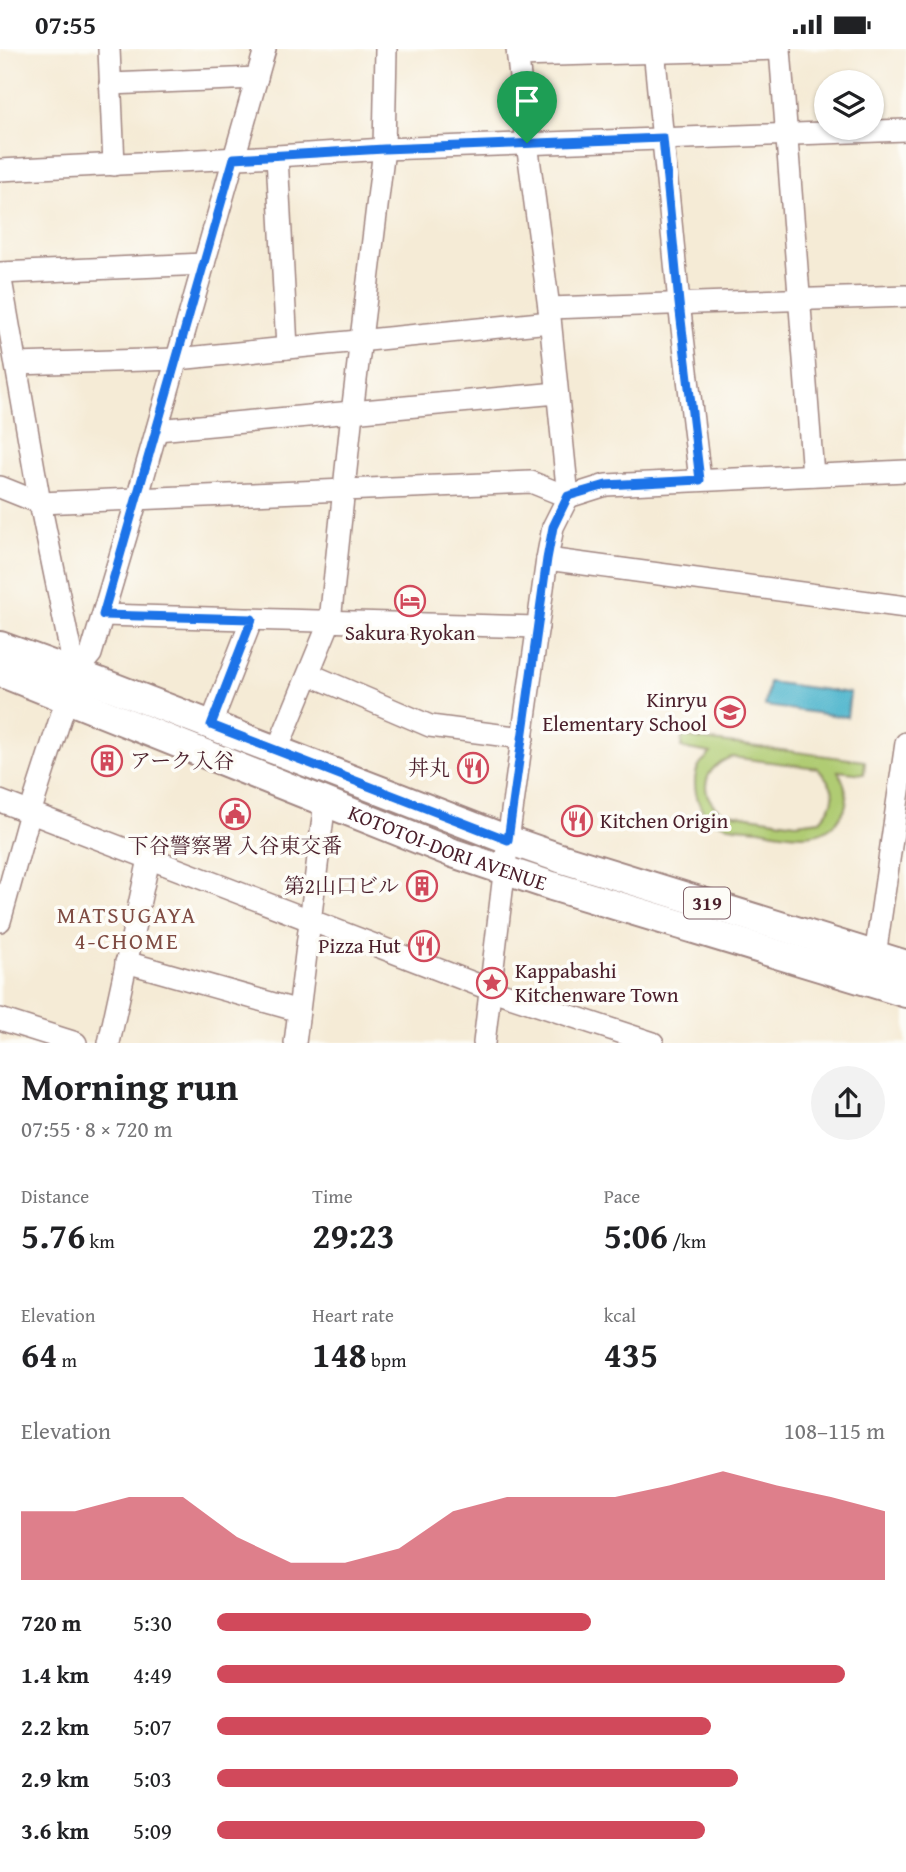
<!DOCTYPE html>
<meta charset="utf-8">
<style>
body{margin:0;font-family:"Gentium Book Plus","Noto Serif JP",serif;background:#f2f2f2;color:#202124;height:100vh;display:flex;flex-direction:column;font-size:26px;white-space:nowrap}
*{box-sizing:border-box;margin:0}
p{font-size:23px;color:#757577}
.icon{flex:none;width:38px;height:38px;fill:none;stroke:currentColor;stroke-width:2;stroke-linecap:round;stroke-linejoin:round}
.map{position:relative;height:994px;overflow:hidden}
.side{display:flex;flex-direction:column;background:#fff;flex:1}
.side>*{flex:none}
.controls{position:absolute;left:814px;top:21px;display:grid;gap:14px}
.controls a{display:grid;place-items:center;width:70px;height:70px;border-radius:50%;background:#fff;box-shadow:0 2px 5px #0004;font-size:35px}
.pin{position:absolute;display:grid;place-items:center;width:60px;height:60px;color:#fff;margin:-72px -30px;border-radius:50% 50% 50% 0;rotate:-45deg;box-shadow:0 0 7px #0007}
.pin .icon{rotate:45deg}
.round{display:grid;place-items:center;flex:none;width:74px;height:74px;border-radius:37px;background:#f2f2f2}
.overview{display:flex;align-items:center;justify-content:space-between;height:119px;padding:0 21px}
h1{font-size:38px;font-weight:700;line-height:52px}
.figures{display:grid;grid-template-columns:repeat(3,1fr);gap:10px;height:119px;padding:7px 21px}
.figures div{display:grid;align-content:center}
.figures b{font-size:35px;font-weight:700}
.figures small{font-size:19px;font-weight:400}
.figures p{font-size:19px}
.chart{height:196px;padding:14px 21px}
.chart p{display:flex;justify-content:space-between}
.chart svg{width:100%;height:126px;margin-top:7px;fill:#d1495b;opacity:.7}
ul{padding:0 21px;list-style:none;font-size:23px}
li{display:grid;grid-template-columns:112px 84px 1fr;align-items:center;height:52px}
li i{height:18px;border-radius:9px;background:#d1495b}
.status{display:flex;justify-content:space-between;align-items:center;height:49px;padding:0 35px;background:#fff;direction:ltr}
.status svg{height:19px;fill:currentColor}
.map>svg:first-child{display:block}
</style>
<div class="status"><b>07:55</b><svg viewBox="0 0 49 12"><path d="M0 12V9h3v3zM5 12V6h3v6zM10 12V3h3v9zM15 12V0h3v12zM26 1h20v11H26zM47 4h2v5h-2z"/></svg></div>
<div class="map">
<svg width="906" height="994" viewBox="0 0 906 994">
<rect width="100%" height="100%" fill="#fdfcf7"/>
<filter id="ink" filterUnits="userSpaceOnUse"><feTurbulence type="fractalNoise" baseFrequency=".0143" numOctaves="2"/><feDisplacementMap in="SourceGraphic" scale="14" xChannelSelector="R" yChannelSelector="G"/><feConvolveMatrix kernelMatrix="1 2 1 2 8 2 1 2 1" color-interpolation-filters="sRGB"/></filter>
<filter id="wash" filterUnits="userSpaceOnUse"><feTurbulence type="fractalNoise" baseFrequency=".00686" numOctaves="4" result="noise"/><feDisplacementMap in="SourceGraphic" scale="28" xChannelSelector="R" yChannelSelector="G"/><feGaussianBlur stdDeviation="1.57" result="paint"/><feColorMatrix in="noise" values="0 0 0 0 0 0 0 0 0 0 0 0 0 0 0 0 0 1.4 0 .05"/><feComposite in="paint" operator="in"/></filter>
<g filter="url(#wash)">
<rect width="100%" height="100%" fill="#f5ebd6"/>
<path fill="#b0cc73" stroke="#7d764f" stroke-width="2" fill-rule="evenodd" d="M682,688L865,712L864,725L838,722C842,729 846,740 847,748C847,763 833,781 818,784C800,789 777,783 759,780C743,778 724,779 711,770C696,760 690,730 700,715C703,711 708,708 711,704L681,699ZM731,708L817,719C836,738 840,750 820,771L796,774L722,763C696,744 704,719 731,708Z"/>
<polygon fill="#4fb6cd" stroke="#4c6a7c" stroke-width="2" points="769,633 850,644 847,668 765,657"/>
</g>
<g filter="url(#ink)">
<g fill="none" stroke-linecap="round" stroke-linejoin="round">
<g stroke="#a08580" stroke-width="24">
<g id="minor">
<polyline points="109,0 114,116"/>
<polyline points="654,0 679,254 700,431"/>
<polyline points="780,0 813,426"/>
<polyline points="518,7 779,0"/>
<polyline points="110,35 257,29"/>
<polyline points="277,107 287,299"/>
<polyline points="0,121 277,107 384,100 906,81"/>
<polyline points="0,224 204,215"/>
<polyline points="0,225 40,454 75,624"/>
<polyline points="549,259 906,247"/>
<polyline points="16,315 177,310 550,273"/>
<polyline points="157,381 557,344"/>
<polyline points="0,438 40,454 531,433 568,448 606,436 906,422"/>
<polyline points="547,510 906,558"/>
<polyline points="103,566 538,578"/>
<polyline points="309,625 430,677 523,689"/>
<polyline points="211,675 252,570"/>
<polyline points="277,701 330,572 352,364 384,100 386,0"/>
<polyline points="0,752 489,940 653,994"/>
<polyline points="0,872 30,764 75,624 91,605 137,450 265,0"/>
<polyline points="875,907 906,694"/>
<polyline points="126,913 299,962"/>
<polyline points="0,970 76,994"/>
<polyline points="109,994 149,810"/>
<polyline points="295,994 325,752"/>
<polyline points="484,994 508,791 547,510 553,478 568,448 549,259 527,94 517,0"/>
</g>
</g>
<g stroke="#a08580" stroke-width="32">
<g id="major">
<polyline points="0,597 115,639 508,791 560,809 906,916"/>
<path id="s1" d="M0,623L453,804L552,837L906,944"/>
</g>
</g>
<use href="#minor" stroke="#fff" stroke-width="21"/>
<use href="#major" stroke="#fff" stroke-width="28"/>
</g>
</g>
<g fill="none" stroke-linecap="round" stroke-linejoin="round" filter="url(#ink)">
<g stroke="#fff" stroke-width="14">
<polygon id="route" points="663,89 679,254 700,431 606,436 568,447 553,478 547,510 508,791 211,676 252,570 103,566 234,109 384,100"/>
</g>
<use href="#route" stroke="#1a73e8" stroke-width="9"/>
</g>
<defs>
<g id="hotel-ring" transform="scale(1.575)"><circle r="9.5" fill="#fdfcf7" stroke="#d1495b" stroke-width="1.5"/><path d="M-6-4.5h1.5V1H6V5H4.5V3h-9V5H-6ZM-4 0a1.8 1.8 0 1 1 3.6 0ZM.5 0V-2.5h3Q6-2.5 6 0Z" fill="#d1495b"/></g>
<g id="school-ring" transform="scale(1.575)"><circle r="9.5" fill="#fdfcf7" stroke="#d1495b" stroke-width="1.5"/><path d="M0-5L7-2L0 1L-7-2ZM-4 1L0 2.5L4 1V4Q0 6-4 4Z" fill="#d1495b"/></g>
<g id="building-ring" transform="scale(1.575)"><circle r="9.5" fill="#fdfcf7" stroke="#d1495b" stroke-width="1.5"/><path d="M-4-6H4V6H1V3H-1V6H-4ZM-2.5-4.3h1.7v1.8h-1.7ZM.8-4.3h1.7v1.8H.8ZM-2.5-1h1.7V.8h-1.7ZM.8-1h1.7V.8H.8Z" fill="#d1495b"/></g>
<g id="restaurant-ring" transform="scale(1.575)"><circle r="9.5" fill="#fdfcf7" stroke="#d1495b" stroke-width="1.5"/><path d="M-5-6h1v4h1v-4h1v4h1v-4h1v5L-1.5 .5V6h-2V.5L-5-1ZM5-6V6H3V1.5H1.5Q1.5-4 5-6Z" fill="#d1495b"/></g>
<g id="civic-ring" transform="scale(1.575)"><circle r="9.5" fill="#fdfcf7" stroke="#d1495b" stroke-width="1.5"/><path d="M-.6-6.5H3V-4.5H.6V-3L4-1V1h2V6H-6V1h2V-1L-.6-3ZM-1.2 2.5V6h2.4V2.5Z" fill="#d1495b"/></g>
<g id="sight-ring" transform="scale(1.575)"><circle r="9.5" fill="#fdfcf7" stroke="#d1495b" stroke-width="1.5"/><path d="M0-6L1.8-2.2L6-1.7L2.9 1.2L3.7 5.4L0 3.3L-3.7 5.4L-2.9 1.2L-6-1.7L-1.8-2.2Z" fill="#d1495b"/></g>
</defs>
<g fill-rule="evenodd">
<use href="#hotel-ring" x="410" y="552"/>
<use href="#school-ring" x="730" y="663"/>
<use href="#building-ring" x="107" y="712"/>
<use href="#restaurant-ring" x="473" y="719"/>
<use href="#civic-ring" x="235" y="765"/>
<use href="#restaurant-ring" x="577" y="772"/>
<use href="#building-ring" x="422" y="837"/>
<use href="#restaurant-ring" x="424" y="897"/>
<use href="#sight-ring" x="492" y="934"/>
</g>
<g text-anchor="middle" stroke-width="7" stroke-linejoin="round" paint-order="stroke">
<rect fill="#fdfcf7" stroke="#806168" stroke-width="2" x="684" y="838.5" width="46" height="31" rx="5"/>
<g font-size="19" font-weight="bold" fill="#4a1f2b">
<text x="707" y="861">319</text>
</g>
<g font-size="21" fill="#4a1f2b" stroke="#fdfcf7" text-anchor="end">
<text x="410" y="591" text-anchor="middle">Sakura Ryokan</text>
<text x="707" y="658">Kinryu<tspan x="707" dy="24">Elementary School</tspan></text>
<text x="130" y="719" text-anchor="start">アーク入谷</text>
<text x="450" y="726">丼丸</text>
<text x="600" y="779" text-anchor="start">Kitchen Origin</text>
<text x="235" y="804" text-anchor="middle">下谷警察署 入谷東交番</text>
<text x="399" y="844">第2山口ビル</text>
<text x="401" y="904">Pizza Hut</text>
<text x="515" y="929" text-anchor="start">Kappabashi<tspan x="515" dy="24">Kitchenware Town</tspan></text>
</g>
<g font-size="21" fill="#4a1f2b" stroke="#fdfcf7">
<text dy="7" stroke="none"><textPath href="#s1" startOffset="481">KOTOTOI-DORI AVENUE</textPath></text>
</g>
<g font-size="23" letter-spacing="2" fill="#7f4b42" stroke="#fdfcf7">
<text x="127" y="874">MATSUGAYA<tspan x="127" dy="26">4-CHOME</tspan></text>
</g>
</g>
</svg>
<div class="controls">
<a><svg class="icon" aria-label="layers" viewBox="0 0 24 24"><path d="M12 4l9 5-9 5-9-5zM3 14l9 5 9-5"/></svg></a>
</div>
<div class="pin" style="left:527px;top:94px;background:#1e9e55"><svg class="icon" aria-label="arrive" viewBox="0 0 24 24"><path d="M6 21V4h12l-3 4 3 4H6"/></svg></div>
</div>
<section class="side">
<div class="overview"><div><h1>Morning run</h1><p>07:55 · 8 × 720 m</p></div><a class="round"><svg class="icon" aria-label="share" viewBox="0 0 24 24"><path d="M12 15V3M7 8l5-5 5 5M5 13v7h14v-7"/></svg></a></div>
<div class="figures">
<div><p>Distance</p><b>5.76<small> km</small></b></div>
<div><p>Time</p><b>29:23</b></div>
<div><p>Pace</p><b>5:06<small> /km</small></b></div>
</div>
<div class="figures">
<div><p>Elevation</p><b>64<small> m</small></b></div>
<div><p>Heart rate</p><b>148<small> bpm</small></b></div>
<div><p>kcal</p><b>435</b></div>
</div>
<div class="chart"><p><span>Elevation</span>108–115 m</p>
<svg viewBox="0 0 160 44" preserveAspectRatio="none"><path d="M0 44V20L10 20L20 15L30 15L40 29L50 38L60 38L70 33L80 20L90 15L100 15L110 15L120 11L130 6L140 11L150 15L160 20V44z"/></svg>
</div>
<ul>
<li><b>720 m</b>5:30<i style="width:56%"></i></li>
<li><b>1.4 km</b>4:49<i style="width:94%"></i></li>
<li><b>2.2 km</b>5:07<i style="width:74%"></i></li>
<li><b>2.9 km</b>5:03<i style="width:78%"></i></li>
<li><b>3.6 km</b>5:09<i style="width:73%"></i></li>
</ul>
</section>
